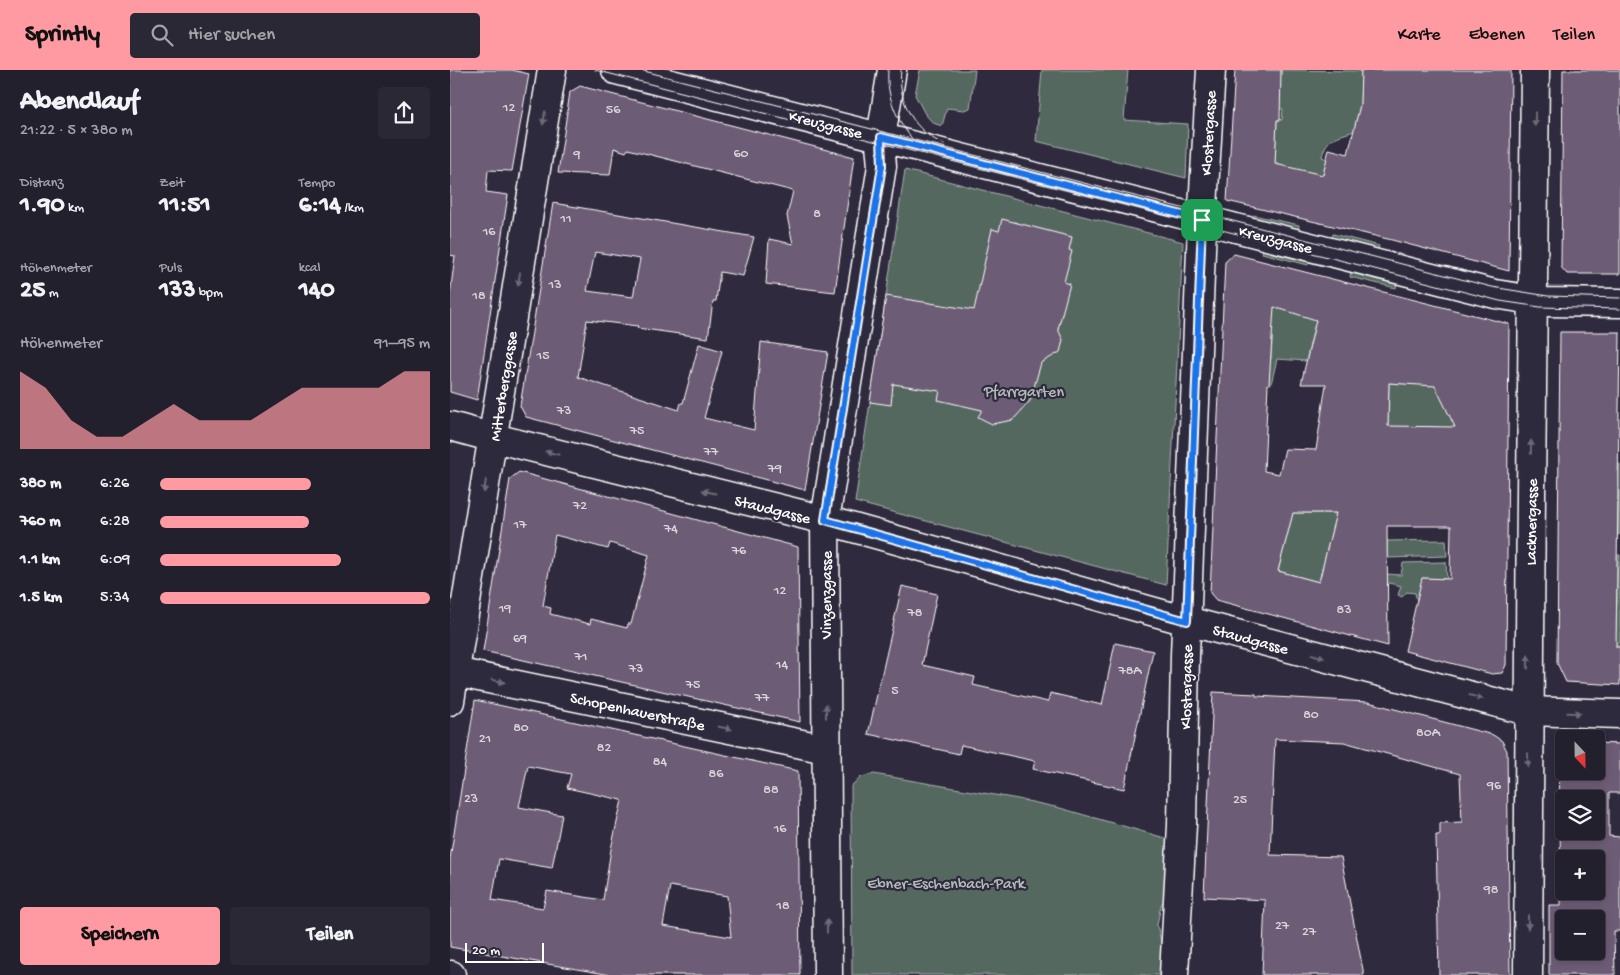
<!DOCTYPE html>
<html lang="de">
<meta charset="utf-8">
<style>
body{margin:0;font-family:"Gochi Hand",sans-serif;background:#2b2836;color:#f1f3f6;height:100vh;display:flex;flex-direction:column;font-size:19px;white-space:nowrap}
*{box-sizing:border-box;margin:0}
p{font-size:16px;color:#a3a3aa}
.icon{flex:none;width:28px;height:28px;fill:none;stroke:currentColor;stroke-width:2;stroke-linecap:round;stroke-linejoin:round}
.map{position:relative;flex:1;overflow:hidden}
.panel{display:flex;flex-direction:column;background:#23202e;width:450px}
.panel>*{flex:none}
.needle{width:32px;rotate:158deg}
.controls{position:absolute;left:1105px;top:660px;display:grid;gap:10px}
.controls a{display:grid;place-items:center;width:50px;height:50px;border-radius:5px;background:#23202e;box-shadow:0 2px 8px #0003,0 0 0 1px #403e4a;font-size:25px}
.scale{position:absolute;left:15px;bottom:12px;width:79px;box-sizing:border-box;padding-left:5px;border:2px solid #fff;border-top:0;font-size:14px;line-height:18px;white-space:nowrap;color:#fff;-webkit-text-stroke:4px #2f2a3d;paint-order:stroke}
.pin{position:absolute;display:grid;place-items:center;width:42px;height:42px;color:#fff;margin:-21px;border-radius:10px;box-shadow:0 2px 8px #0006}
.round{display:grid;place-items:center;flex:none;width:52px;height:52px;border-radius:5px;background:#2b2836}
.overview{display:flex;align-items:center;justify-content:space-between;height:85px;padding:0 20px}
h1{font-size:28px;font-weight:800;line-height:38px}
.stats{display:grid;grid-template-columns:repeat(3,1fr);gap:8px;height:85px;padding:5px 20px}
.stats div{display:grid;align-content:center}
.stats b{font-size:25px;font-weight:800}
.stats small{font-size:14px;font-weight:400}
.stats p{font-size:14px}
.chart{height:140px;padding:10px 20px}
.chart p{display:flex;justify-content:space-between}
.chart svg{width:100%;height:90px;margin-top:5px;fill:#ff9aa2;opacity:.7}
.primary-button{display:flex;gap:10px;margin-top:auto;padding:10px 20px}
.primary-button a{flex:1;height:58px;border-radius:5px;background:#ff9aa2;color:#111;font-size:20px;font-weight:800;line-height:58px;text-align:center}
.primary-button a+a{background:#2b2836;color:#f1f3f6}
ul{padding:0 20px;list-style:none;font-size:16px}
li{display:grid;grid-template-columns:80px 60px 1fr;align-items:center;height:38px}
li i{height:12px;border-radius:6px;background:#ff9aa2}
header{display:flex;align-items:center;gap:30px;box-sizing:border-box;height:70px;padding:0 25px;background:#ff9aa2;color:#111}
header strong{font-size:24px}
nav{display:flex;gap:28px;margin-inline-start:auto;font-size:18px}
.search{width:350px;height:45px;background:#2b2836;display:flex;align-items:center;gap:12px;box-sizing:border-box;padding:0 18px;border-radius:5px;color:#a3a3aa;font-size:19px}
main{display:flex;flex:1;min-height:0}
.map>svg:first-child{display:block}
</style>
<header>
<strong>Sprintly</strong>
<div class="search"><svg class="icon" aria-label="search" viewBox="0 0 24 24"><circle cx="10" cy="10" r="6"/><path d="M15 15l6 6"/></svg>Hier suchen</div>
<nav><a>Karte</a><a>Ebenen</a><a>Teilen</a></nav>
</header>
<main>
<section class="panel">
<div class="overview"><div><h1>Abendlauf</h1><p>21:22 · 5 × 380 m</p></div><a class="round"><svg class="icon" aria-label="share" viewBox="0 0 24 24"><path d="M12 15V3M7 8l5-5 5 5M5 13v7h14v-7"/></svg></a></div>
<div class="stats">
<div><p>Distanz</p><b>1.90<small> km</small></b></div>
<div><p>Zeit</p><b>11:51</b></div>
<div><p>Tempo</p><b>6:14<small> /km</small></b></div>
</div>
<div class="stats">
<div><p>Höhenmeter</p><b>25<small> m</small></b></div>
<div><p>Puls</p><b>133<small> bpm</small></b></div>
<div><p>kcal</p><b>140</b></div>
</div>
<div class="chart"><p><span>Höhenmeter</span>91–95 m</p>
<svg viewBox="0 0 160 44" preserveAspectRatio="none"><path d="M0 44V6L10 14L20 30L30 38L40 38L50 30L60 22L70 30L80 30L90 30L100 22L110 14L120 14L130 14L140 14L150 6L160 6V44z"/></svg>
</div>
<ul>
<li><b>380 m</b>6:26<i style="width:56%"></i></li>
<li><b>760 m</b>6:28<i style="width:55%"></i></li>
<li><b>1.1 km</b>6:09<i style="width:67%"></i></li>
<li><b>1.5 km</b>5:34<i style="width:100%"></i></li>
</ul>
<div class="primary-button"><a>Speichern</a><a>Teilen</a></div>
</section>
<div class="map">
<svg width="1170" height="905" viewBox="0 0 1170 905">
<rect width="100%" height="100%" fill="#2f2a3d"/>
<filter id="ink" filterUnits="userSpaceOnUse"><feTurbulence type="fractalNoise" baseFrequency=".02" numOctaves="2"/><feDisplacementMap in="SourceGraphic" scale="10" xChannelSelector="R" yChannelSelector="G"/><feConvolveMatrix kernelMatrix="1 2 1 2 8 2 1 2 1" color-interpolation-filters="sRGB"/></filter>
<g filter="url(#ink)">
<g fill="#556861" stroke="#aab4b0">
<polygon points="470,0 525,0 520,38 514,40 497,38 492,56 483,53 475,44 465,25"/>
<polygon points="592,0 678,0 674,50 738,54 736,108 586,71"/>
<path d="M831,0L911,1L910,35L904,61C887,67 876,67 872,87L877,89L871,112L827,94L825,91L827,50H832L833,39H828Z"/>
<polygon points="455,100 733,172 716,515 405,432"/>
<polygon points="803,145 849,155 848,161 802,150"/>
<polygon points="883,164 929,176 928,181 882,169"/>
<polygon points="813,178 859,190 858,195 812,183"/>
<polygon points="901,201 947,213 946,218 900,207"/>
<polygon points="820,236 866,249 856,291 827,289 821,314 813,314 814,289 821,289 822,271"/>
<path d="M939,313L984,315L986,318L993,315L1007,361C976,353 967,356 938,366Z"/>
<polygon points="1169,394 1170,394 1170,464 1168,465"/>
<polygon points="843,443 886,443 869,512 828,501"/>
<polygon points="996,470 997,486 937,488 937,471"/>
<polygon points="1168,485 1170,485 1170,577 1148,577 1166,561"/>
<polygon points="996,492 997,509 973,508 967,531 965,523 957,522 952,527 948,525 951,516 935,512 937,504 951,505 953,493"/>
<polygon points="424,704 568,729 610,738 715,768 722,775 718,823 711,835 707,855 717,896 718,905 402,905 401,716 411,707"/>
</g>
<g fill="#6d5b75" stroke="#fff" fill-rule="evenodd">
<polygon points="0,0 62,0 79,4 62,101 38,100 36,122 58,125 27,330 0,322 0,225 5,186 0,185"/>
<polygon points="785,0 831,0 830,50 827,50 825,94 873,105 879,79 898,84 910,35 911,0 1061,0 1059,201 942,170 777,131"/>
<polygon points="1113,0 1170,0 1170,204 1117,204 1111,197"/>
<polygon points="130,16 404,87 385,222 316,214 319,169 343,174 337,146 343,121 178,79 176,82 164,78 160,105 108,103 120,22"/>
<path d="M103,133L304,167L293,206L270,202L266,231H263L258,268L187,258L188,256L137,250L128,307L229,340L231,333H233L249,274L272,281L254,348L304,360L311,272L378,282L355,420L76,347L70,336ZM145,182L190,189L183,227L137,221Z"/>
<polygon points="552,149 622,167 619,180 622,181 614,212 620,214 608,259 613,270 610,282 591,293 580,331 563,350 542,354 528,347 532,340 488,330 490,321 443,314 441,335 420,332 436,226 524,240 542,159 549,161"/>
<path d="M784,184L1059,254L1056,595L1052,603L1042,604L955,581L972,508L1000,509L1001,456H937L938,576L766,530L760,523L775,192ZM824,237L866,250L851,314H876L866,380L835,379L829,404L814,401L818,314H819ZM939,313L985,316L1005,357L938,356ZM843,443H886L869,512L828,501Z"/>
<polygon points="1110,262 1170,262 1166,577 1170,577 1170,615 1116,612 1107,593"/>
<path d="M69,402L348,477L350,652L33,581L60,409ZM105,465L158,479L160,473L199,485L181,554H178L177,558L141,549L140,554L100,544L101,538L93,536Z"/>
<polygon points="452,516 487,524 472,595 525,607 523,615 598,632 600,623 652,635 665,573 703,581 674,719 583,699 585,691 511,675 509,684 418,664"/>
<polygon points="763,622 806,624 806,626 918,632 1043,665 1052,671 1057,681 1060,905 989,905 986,765 990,765 990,753 1012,752 1010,704 894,672 825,669 820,785 891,787 914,905 812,905 815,830 754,827"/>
<path d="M25,630L348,701L350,905H161L0,877V789ZM78,696L121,704L117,718L172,730L161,779L153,830L97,821L93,838L42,830L49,789L102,798L112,745L69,737ZM220,816L277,826L281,867L213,856Z"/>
<path d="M1109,671L1114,672V701H1146V673L1170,674V723H1159V766L1170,767V861H1164L1165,905H1099V835H1111ZM1114,729H1146V761H1114ZM1114,789H1146V821H1114ZM1114,849H1146V881H1114Z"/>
</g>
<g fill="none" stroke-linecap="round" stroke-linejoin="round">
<g stroke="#fff" stroke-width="31">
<g id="minor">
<polyline points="166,0 1045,224 1096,232 1170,233"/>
<polyline points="0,356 44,368 375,450 737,551 1078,641 1170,644"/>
<polyline points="0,601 376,679"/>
<polyline points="0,631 102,0"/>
<polyline points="0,905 1,905"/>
<polyline points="378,905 375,450 432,96 430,73 442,0"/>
<polyline points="724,905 732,755 735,585 752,155 761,0"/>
<path d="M1078,905C1078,603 1083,302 1085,0"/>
</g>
</g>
<use href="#minor" stroke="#2f2a3d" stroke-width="28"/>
<g stroke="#fff" stroke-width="1">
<polyline points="145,0 1050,231 1090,237 1170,239"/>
<polyline points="190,0 1042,217 1098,226 1170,228"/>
<path d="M438,0C436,27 447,51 464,71"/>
<path d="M451,0C447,31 465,63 494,74"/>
</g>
</g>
<defs><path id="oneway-solid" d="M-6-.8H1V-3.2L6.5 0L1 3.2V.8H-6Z" transform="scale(1.25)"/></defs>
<g fill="#6d6a77">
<use href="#oneway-solid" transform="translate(94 48) rotate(99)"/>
<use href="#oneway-solid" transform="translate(1085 49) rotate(90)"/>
<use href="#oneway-solid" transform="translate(69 209) rotate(99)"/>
<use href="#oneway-solid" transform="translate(1081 377) rotate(-89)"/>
<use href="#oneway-solid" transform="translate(102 383) rotate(-166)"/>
<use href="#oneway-solid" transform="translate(35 416) rotate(99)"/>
<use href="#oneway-solid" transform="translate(259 422) rotate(-166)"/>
<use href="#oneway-solid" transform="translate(868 586) rotate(15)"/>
<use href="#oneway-solid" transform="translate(1078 592) rotate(-89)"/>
<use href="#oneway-solid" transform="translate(48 611) rotate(12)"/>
<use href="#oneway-solid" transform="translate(1026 627) rotate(15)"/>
<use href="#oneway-solid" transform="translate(376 641) rotate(-90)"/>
<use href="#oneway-solid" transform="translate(1124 643) rotate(2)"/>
<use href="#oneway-solid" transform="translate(275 658) rotate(12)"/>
<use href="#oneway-solid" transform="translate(1078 690) rotate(90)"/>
<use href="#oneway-solid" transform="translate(1078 852) rotate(90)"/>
<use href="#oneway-solid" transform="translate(377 856) rotate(-90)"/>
</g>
</g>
<g fill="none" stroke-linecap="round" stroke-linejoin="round" filter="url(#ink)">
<g stroke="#fff" stroke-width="10">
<polygon id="route" points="431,67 752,150 737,551 375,450 432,96"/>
</g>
<use href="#route" stroke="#1a73e8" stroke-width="6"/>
</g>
<g text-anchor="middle" stroke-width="4.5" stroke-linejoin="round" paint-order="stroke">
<g font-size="14" fill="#dad6dc">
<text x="59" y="41">12</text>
<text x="163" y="43">56</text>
<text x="291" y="87">60</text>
<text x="127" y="88">9</text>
<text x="367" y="147">8</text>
<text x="116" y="152">11</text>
<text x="39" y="165">16</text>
<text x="105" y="218">13</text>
<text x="29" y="229">18</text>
<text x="93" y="289">15</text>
<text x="114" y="344">73</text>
<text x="187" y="364">75</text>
<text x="261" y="385">77</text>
<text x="325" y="402">79</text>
<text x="130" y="439">72</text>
<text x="70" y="458">17</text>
<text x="221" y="462">74</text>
<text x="289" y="484">76</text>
<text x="330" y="524">12</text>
<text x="55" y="542">19</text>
<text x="894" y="543">83</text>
<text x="465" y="546">78</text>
<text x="70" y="572">69</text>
<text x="131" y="590">71</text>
<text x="332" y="598">14</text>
<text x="186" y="602">73</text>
<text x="680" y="604">78A</text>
<text x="243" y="618">75</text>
<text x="445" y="624">5</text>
<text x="312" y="631">77</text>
<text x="861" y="648">80</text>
<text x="71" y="661">80</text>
<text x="978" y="666">80A</text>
<text x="35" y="672">21</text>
<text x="154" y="681">82</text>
<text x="210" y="695">84</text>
<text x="266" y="707">86</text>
<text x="1044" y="719">96</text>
<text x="321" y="723">88</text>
<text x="21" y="732">23</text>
<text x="790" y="733">25</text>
<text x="330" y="762">16</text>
<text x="1041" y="823">98</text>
<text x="333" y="839">18</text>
<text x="832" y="859">27</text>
<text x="859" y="865">27</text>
</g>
<g font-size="16" fill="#fff" stroke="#2f2a3d">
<text transform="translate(376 53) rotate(14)" y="6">Kreuzgasse</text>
<text transform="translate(757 63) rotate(-87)" y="6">Klostergasse</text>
<text transform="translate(826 168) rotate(14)" y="6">Kreuzgasse</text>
<text transform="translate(52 316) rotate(-81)" y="6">Mitterberggasse</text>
<text transform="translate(323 438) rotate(14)" y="6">Staudgasse</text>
<text transform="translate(1080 452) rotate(-89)" y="6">Lacknergasse</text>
<text transform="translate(375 525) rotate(-90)" y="6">Vinzenzgasse</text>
<text transform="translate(801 568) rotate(15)" y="6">Staudgasse</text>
<text transform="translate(735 617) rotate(-89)" y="6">Klostergasse</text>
<text transform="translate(188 640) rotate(12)" y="6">Schopenhauerstraße</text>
</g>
<g font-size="16" fill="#b2bbb8" stroke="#2f2a3d">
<text x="574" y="326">Pfarrgarten</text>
<text x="496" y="818">Ebner-Eschenbach-Park</text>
</g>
</g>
</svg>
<div class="controls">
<a><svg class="needle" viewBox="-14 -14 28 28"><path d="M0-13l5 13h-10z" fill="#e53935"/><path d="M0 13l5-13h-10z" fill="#a3a3aa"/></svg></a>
<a><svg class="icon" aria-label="layers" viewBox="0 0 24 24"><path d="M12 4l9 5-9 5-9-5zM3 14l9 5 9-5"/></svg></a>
<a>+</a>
<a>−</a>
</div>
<div class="scale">20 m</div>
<div class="pin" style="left:752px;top:150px;background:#1e9e55"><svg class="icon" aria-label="arrive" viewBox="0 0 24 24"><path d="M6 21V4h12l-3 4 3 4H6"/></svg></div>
</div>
</main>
